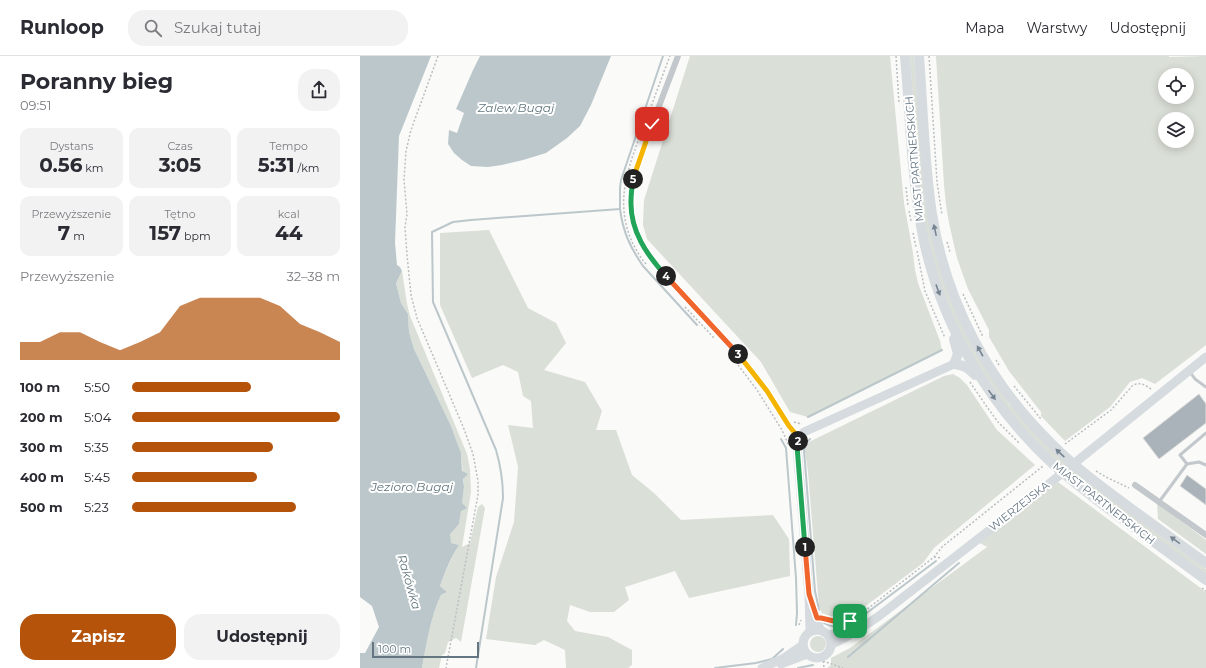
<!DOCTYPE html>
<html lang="pl">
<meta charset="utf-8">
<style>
body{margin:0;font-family:Montserrat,sans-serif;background:#f2f2f3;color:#2b2b33;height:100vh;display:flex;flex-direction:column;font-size:15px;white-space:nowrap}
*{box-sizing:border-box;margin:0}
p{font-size:13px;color:#7c7c81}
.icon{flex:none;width:22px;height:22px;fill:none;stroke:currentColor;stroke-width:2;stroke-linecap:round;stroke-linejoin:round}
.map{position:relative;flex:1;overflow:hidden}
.sheet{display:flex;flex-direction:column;background:#fff;width:360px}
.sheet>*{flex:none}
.fabs{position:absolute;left:798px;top:12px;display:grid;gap:8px}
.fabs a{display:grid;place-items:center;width:36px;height:36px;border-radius:50%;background:#fff;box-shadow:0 2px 10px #0003;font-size:20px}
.scale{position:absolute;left:12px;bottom:10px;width:107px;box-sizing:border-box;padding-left:4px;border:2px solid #657683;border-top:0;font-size:11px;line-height:14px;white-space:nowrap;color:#657683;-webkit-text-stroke:3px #fff;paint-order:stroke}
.pin{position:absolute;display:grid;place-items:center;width:34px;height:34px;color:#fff;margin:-17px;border-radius:8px;box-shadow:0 2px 6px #0006}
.km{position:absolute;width:20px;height:20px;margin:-10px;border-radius:50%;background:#222;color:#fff;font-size:11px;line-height:20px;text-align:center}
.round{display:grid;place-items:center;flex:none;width:42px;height:42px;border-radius:16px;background:#f2f2f3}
.summary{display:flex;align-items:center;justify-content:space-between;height:68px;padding:0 20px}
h1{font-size:22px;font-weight:700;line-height:30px}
.figures{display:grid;grid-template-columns:repeat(3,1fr);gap:6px;height:68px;padding:4px 20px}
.figures div{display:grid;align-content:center;border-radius:10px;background:#f2f2f3;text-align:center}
.figures b{font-size:20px;font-weight:700}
.figures small{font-size:11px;font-weight:400}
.figures p{font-size:11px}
.chart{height:112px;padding:8px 20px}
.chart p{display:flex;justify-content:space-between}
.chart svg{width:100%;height:72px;margin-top:4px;fill:#b45309;opacity:.7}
.action{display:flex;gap:8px;margin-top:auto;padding:8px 20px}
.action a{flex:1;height:46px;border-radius:16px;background:#b45309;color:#fff;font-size:16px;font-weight:700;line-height:46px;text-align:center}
.action a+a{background:#f2f2f3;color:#2b2b33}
ul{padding:0 20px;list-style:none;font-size:13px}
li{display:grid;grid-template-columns:64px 48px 1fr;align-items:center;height:30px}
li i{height:10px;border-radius:5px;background:#b45309}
header{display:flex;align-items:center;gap:24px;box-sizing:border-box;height:56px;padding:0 20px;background:#fff;border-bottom:1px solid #e1e1e2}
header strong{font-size:19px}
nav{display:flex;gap:22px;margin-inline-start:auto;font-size:14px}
.search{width:280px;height:36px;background:#f2f2f3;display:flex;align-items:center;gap:10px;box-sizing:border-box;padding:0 14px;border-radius:16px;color:#7c7c81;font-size:15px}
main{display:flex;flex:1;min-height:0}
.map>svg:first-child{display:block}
</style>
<header>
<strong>Runloop</strong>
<div class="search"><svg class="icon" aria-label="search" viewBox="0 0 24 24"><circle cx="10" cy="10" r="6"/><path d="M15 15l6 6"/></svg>Szukaj tutaj</div>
<nav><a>Mapa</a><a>Warstwy</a><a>Udostępnij</a></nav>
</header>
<main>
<section class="sheet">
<div class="summary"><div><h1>Poranny bieg</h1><p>09:51</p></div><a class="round"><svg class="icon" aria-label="share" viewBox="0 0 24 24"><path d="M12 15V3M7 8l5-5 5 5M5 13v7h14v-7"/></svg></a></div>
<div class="figures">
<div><p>Dystans</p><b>0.56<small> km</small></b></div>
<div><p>Czas</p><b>3:05</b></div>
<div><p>Tempo</p><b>5:31<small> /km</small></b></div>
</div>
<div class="figures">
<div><p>Przewyższenie</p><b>7<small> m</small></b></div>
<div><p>Tętno</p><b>157<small> bpm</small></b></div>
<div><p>kcal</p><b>44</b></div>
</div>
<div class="chart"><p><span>Przewyższenie</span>32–38 m</p>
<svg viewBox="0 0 160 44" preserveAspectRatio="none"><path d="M0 44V33L10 33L20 27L30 27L40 33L50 38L60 33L70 27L80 11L90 6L100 6L110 6L120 6L130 11L140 22L150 27L160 33V44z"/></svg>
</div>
<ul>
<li><b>100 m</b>5:50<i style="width:57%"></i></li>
<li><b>200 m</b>5:04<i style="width:100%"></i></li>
<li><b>300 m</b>5:35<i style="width:68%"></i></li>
<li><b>400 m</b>5:45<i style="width:60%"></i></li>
<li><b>500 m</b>5:23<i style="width:79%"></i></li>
</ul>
<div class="action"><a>Zapisz</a><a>Udostępnij</a></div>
</section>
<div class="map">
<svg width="846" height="612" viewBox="0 0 846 612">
<rect width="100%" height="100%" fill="#fafaf8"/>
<g fill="#dadfd7" fill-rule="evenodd">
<polygon points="330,0 530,0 544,147 553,197 555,214 558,227 580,285 582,294 448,361 430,356 401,306 287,183 283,169 284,144"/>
<polygon points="550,0 554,0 565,143 569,167 577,202 649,348 792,474 846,513 846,519 743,443 712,419 689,398 670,379 647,352 613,302 593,260 576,217 565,168 558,113"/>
<path d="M576,0H809V1L846,0V289L795,328L782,322L770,326L750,351L705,385L681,360V356L649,315L629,281V274L608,233L597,202L589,167L586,149L584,129ZM805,19H827V41H805ZM805,63H827V85H805Z"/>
<polygon points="129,174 168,252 196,267 206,287 184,314 225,326 242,355 236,374 256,374 272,419 294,437 321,464 413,459 429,483 430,520 329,542 315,515 265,531 269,544 254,556 230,556 210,549 207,565 215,575 248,581 272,594 272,609 268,612 206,612 205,594 184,584 175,589 126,583 136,521 154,466 158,411 148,369 173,372 171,345 163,340 158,316 143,309 112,322 80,249 80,177"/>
<path d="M42,215L47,248L50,260L107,398L110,413L111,436L102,491L110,487L118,451L122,448L125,452L101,586L96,582L88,586L85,597L82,599L79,612H62C66,590 71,559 81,539L87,536L80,530C85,516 91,502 99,489L91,487L89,478L99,468L104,431L101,397L91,370L54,293L49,276L48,258L41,247L36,227Z"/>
<polygon points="593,318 600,322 607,329 637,374 675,409 574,492 563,507 491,561 479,564 462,557 459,551 448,416 444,389 451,385 584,320"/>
<polygon points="698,426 846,536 846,612 467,612 471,609 471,602 490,592 627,491 620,487"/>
<polygon points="797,447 846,484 846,498 798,463"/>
<circle cx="458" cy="588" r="8"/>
</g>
<g fill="#bbc7cb">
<path d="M0,0H71L39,80L35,187L37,209L40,211L42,215L36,227L41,247L48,258L49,276L54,293L91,370L101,397L102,415L108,418L103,423L104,431L102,447L107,452L101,455L99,468L90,478L91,487L99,489C91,501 85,516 80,530L87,536L81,539C71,559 66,590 62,612H0V597H5L19,571L12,550L0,541Z"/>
<polygon points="120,0 251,0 231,49 220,70 207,82 186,97 163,104 142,109 128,111 111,110 102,104 94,97 88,88 89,74 97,77 104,57 96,53 113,14"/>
</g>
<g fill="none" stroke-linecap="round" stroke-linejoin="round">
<g stroke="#bbc7cb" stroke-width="2">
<path d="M260,153C263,176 270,191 283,210L337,269"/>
<polyline points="448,361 582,294"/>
<polyline points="421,383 426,392 436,522 437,557 436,569"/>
<polyline points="450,383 446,387 444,394 455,535 459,554"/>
<path d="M464,567C470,571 477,571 484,570"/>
<polyline points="492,568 576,505"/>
<polyline points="488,601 599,507"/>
<path d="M116,612L143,442C143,424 141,411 136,394L73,246L72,176L93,166L111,164L260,153V132L261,124L303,0"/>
<polyline points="355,612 396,607 412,603 423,593"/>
<polyline points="438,612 453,609"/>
</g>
</g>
<g fill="#aab3b9" stroke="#dcdcda">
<polygon points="839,338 846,348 846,367 799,403 783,382"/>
<polygon points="827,419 846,433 846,449 820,430"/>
</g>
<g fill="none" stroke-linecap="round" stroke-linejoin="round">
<g stroke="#bbbfc2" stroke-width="1.5" stroke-dasharray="2 2" stroke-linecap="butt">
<polyline points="78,0 51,74 46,95 44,124 47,158 45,171 47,199 51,239 57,262 104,373 113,398 118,425 118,439 86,612"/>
<polyline points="536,0 539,48"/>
<polyline points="569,0 577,126 582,159"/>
<polyline points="546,131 548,150"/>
<polyline points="549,155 551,165"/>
<polyline points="553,177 556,191"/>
<polyline points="587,186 590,196"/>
<polyline points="557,195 565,235 585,282"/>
<path d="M286,208C281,203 277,195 273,188C253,145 269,110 284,69C293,46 301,23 310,0"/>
<polyline points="603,238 623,281"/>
<polyline points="325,251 354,282"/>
<polyline points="636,304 640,311"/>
<polyline points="378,309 397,334 422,374 429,390"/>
<polyline points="610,326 627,351 638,366 659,387"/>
<polyline points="654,330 681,363"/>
<polyline points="434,366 442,368"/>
<path d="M705,388L751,354L773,329C781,326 786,329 792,334"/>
<polyline points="736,415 746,421 769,432"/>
<polyline points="574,501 582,502"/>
<polyline points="842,532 846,535"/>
<polyline points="466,563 478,566 483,566"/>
<polyline points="491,564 501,558 574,501 582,491 683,410"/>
<polyline points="439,569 441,564"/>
<polyline points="463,601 464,612"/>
<polyline points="463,605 483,612"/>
</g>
<g stroke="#c3c8cc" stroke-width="3">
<polyline points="830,316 835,323 846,331"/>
<polyline points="846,377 820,399 827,408 839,406 846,409"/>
<polyline points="799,446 827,408"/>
</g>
<g stroke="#c3c8cc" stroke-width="6">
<path d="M318,0C308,27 297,54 288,81C280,102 271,123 271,146C271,167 280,187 291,203L387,308L407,335L429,370L439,383"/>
<polyline points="775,429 846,479"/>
</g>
<g stroke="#d6dbdf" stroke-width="9">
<polyline points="452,549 460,573"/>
<circle cx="457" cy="588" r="14"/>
<polyline points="450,575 449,538 437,390 439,383 444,376 594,308"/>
<polyline points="469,579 497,571"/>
<path d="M472,588C489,581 504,570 519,560L685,431L846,301"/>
<polyline points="421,608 447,598"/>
<polyline points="402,612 424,602 443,589"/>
</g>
<g stroke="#d6dbdf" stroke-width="10">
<path d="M545,0C550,56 551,114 561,170C577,261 626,347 695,410C718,430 743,449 768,467C794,486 820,505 846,524"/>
<path d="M559,0C563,52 564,106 572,158C586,246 629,328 694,390C718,414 746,434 773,454C798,472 822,490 846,507"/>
<path d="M594,283L598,298L594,308C604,309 608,312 615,319"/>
</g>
</g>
<defs><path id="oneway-solid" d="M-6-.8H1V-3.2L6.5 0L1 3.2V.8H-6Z"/></defs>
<g fill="#768591">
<use href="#oneway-solid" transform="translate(575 174) rotate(-102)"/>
<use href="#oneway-solid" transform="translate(578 234) rotate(70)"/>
<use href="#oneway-solid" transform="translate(620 295) rotate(-119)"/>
<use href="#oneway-solid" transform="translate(632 339) rotate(54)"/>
<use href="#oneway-solid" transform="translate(700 397) rotate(-137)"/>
<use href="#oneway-solid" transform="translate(815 484) rotate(-144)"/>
</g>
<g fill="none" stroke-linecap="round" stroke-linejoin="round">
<g stroke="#fff" stroke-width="8">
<polyline id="split-1" points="445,491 449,538 457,562 461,562 478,566 490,565"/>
</g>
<g stroke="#fff" stroke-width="8">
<polyline id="split-2" points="438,385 437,390 445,491"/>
</g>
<g stroke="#fff" stroke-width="8">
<polyline id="split-3" points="378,298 407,335 429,370 439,382 438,385"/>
</g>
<g stroke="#fff" stroke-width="8">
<polyline id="split-4" points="306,220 378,298"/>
</g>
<g stroke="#fff" stroke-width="8">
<path id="split-5" d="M273,123C272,131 271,138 271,145C270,175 287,199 306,220"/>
</g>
<g stroke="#fff" stroke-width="8">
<polyline id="split-6" points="273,123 292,68"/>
</g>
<use href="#split-1" stroke="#f0652b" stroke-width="5"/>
<use href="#split-2" stroke="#22a559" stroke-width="5"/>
<use href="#split-3" stroke="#f5b400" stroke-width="5"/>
<use href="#split-4" stroke="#f0652b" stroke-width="5"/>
<use href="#split-5" stroke="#22a559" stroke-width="5"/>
<use href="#split-6" stroke="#f5b400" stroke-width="5"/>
</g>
<g text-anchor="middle" stroke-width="4" stroke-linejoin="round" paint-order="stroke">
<g font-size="11" fill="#657683" stroke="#fff">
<text transform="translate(554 103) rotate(-95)" y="4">MIAST PARTNERSKICH</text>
<text transform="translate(744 447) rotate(38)" y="4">MIAST PARTNERSKICH</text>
<text transform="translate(659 450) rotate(-38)" y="4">WIERZEJSKA</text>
</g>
<g font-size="12" font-style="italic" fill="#60757c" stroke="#fff">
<text x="156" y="56">Zalew Bugaj</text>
<text x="52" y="435">Jezioro Bugaj</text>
<text transform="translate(49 526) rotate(74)" y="4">Rakówka</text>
</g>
</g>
</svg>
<div class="fabs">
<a><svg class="icon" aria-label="locate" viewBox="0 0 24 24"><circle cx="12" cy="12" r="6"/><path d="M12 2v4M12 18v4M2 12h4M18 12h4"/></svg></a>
<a><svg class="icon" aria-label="layers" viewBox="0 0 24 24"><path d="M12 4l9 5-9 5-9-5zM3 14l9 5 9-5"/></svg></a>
</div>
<div class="scale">100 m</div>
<div class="pin" style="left:490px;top:565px;background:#1e9e55"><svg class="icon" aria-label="arrive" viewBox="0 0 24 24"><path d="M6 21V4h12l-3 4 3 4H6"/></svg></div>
<div class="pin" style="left:292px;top:68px;background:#d93025"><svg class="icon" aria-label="check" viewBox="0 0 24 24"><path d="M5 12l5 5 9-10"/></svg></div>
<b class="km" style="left:445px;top:491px">1</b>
<b class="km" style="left:438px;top:385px">2</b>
<b class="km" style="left:378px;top:298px">3</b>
<b class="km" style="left:306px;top:220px">4</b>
<b class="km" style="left:273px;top:123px">5</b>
</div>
</main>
